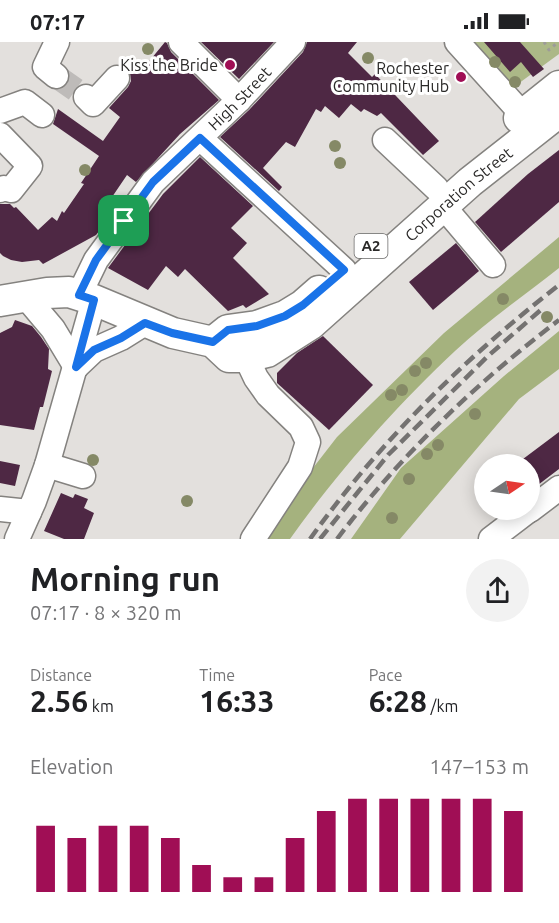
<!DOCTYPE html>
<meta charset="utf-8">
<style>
body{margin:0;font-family:Ubuntu,sans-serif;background:#f2f2f2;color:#202124;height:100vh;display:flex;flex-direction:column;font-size:22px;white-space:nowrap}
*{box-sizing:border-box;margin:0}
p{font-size:20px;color:#757577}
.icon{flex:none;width:33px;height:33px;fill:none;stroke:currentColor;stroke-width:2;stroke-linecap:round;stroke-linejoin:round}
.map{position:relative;height:497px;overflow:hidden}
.side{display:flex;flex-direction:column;background:#fff;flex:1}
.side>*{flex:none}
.needle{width:39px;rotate:77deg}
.fabs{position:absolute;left:474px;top:412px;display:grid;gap:12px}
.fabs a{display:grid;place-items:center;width:66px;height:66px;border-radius:50%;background:#fff;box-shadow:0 3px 15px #0003;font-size:30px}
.pin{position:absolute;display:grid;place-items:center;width:51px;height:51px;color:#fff;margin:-26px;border-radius:12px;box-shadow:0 3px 9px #0006}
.round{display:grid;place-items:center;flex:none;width:63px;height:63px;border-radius:32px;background:#f2f2f2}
.head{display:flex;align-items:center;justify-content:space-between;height:102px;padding:0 30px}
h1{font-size:33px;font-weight:700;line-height:45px}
.figures{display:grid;grid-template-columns:repeat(3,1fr);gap:9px;height:102px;padding:6px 30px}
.figures div{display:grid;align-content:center}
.figures b{font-size:30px;font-weight:700}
.figures small{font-size:16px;font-weight:400}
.figures p{font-size:16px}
.chart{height:168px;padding:12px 30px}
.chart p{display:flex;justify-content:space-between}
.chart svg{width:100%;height:108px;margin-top:6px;stroke:#a00e55;stroke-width:6}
.status{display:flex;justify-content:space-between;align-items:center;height:42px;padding:0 30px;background:#fff;direction:ltr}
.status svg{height:16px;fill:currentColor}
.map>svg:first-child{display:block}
</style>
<div class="status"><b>07:17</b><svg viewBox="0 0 49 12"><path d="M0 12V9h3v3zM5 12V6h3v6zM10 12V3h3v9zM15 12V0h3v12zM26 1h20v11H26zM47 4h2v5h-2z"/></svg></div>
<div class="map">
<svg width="559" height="497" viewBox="0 0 559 497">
<rect width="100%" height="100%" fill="#e3e0dd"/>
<polygon fill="#acb887" points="472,0 559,0 559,12 511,47"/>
<g fill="#a5b27e">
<path d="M559,195V226C525,253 487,279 455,309C397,363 336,432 290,497H266L306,435L337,395L444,291Z"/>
<polygon points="559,289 559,327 519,357 400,497 351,497 401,426 504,334"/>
</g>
<g fill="#4e2844">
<polygon points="165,0 167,1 171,10 219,58 180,92 136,140 127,133 110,158 119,163 96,193 43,222 39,218 22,220 11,218 3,214 0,211 0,162 10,162 14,166 16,165 38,188 52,175 57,179 62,169 64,171 84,142 81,141 99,114 53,82 58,67 103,99 120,75 109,66 128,45 131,39 130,31 137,24 142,28"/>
<polygon points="201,0 274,0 239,37"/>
<polygon points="307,0 357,0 348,11 372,35 375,32 439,99 423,113 381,71 377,74 364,67 361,70 351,62 339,76 325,64 321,70 316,67 295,105 286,100 263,126 282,145 279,149 220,95 249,68 303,10"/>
<polygon points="484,0 520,0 544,27 533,35 521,20 510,30"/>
<polygon points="559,108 559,160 501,210 475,180 528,132"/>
<polygon points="200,115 253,164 231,186 247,201 233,216 269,252 246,266 243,263 228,269 185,227 178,235 166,224 148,248 108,226 163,152"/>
<polygon points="456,201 479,229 433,268 409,240"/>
<polygon points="15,278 32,284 41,295 49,307 48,327 52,329 43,365 40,365 34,388 0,383 0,291 12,285"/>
<polygon points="323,294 373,343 329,388 277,341 277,331 297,311"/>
<polygon points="559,390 559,427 530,449 530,423 515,423"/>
<polygon points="0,419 20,423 15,444 0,441"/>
<polygon points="61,451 73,456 75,452 88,457 84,466 94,471 84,497 64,497 44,489"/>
</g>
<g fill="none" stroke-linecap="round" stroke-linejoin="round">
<polyline stroke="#bebbb9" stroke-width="24" stroke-dasharray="24 12" stroke-linecap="butt" points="56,34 86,55"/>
<g stroke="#84827f" stroke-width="27">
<g id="minor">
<polyline points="181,0 239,58"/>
<polyline points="457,0 523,73"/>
<polyline points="56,34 45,25 57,0"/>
<polyline points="86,55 93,62 117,36"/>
<polyline points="0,69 25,60 42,73"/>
<polyline points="0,93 30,124 11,148 4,146 0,148"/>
<polyline points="200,96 344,228"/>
<polyline points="385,98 436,146"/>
<polyline points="443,164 493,223"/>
<path id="s1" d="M79,253L96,218L153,140L239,58L293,0"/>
<polyline points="26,255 53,287 76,325"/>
<polyline points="246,315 256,336 268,353 301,385 308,400 300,425 253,497"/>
<polyline points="76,325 94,308 121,296 145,281"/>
<polyline points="47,423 83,434"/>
<polyline points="0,467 29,470"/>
<polyline points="530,468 559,446"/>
<polyline points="17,497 34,459 47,423 94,258"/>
<polyline points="491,497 529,468"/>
</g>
</g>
<g stroke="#84827f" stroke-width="33">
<g id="major">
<polyline points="519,76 559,44"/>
<path id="s2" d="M0,259L47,251L69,250L94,258L173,291L213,300L229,315H246L267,310L311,282L470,140L559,70"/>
<polyline points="213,300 228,288 257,284 285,274 303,263 319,249"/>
</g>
</g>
<polyline stroke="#9d9b98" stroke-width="3" stroke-dasharray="3 4.5" stroke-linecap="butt" points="544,0 549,8 558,0"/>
<use href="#minor" stroke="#fff" stroke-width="24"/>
<use href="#major" stroke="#fff" stroke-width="30"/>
<g stroke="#747271" stroke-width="4.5" stroke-dasharray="12 6" stroke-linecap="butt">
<path d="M310,497C379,400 465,316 559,243"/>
<polyline points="320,497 388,413 488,314 543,266"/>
<path d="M337,497C400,414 476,341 559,278"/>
</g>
</g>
<g fill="#858966">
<circle cx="148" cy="7" r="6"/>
<circle cx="368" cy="16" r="6"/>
<circle cx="495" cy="20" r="6"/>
<circle cx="515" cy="40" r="6"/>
<circle cx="335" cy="104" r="6"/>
<circle cx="340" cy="121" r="6"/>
<circle cx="85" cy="128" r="6"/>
<circle cx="503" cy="257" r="6"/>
<circle cx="547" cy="275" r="6"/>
<circle cx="426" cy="321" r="6"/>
<circle cx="415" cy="329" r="6"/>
<circle cx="402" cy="348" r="6"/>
<circle cx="391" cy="353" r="6"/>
<circle cx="475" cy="372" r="6"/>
<circle cx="438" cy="403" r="6"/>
<circle cx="427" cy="412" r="6"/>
<circle cx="93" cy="418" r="6"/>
<circle cx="409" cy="437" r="6"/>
<circle cx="187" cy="459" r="6"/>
<circle cx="392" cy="476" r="6"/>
</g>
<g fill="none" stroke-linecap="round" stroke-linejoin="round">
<g stroke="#fff" stroke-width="12">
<polygon id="route" points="200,96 344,228 303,263 285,274 257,284 228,288 213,300 172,291 145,281 121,296 94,308 76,325 94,258 79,253 96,218 153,140"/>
</g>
<use href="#route" stroke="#1a73e8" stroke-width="8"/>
</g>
<g fill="#a00e55" stroke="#fff" stroke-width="2">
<circle cx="230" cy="23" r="6"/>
<circle cx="461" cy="35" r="6"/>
</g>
<g text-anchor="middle" stroke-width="6" stroke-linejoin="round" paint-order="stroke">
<rect fill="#fff" stroke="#6a6968" stroke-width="1.5" x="354.5" y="192" width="33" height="24" rx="4.5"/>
<g font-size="15" font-weight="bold" fill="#2a2928">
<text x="371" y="209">A2</text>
</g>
<g font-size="16" fill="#2a2928" stroke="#fff" text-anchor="end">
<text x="218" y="29">Kiss the Bride</text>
<text x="449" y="32">Rochester<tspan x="449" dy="18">Community Hub</tspan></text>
</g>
<g font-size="16" fill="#2a2928" stroke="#fff">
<text dy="6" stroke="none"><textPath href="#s1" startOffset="256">High Street</textPath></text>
<text dy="6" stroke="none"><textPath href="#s2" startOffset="532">Corporation Street</textPath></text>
</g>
</g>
</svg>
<div class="fabs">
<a><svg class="needle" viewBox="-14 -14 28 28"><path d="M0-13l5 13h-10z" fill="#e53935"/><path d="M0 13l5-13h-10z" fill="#757577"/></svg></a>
</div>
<div class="pin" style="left:124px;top:179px;background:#1e9e55"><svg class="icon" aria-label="arrive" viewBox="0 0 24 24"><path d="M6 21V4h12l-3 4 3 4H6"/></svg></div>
</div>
<section class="side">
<div class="head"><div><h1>Morning run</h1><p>07:17 · 8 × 320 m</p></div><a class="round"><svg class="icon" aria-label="share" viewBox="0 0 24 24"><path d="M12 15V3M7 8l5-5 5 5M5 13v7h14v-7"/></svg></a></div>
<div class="figures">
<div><p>Distance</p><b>2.56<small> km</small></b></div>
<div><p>Time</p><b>16:33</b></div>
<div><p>Pace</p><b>6:28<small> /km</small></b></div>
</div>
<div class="chart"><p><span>Elevation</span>147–153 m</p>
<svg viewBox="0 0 160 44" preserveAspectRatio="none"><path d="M5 44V17M15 44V22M25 44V17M35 44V17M45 44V22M55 44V33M65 44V38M75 44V38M85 44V22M95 44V11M105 44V6M115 44V6M125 44V6M135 44V6M145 44V6M155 44V11"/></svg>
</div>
</section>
